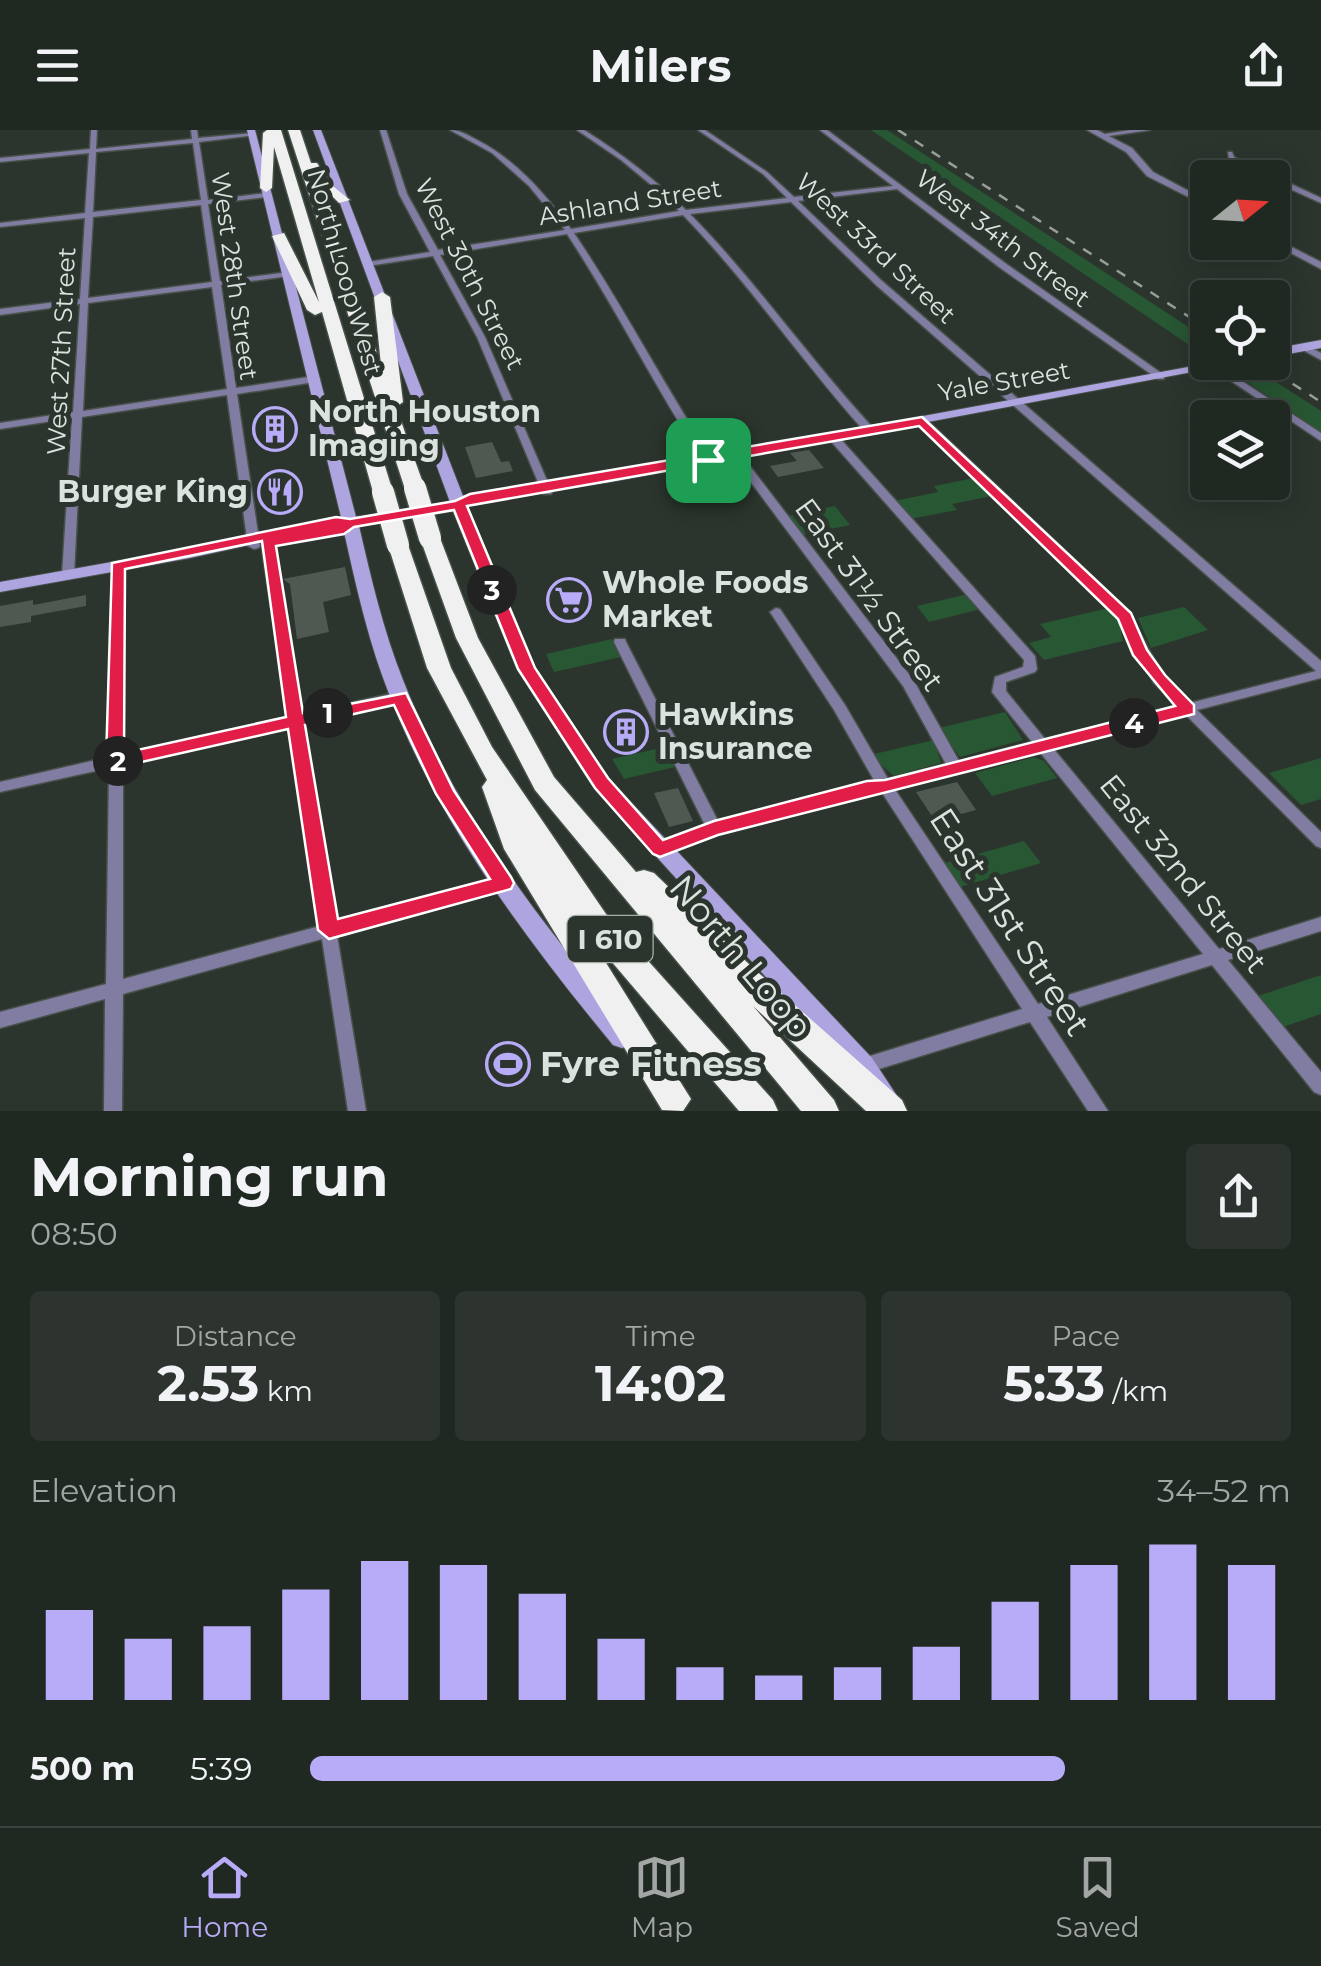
<!DOCTYPE html>
<meta charset="utf-8">
<style>
body{margin:0;font-family:Montserrat,sans-serif;background:#2d342f;color:#f1f3f6;height:100vh;display:flex;flex-direction:column;font-size:38px;white-space:nowrap}
*{box-sizing:border-box;margin:0}
p{font-size:32px;color:#a2a6a5}
.icon{flex:none;width:55px;height:55px;fill:none;stroke:currentColor;stroke-width:2;stroke-linecap:round;stroke-linejoin:round}
.map{position:relative;height:981px;overflow:hidden}
.details{display:flex;flex-direction:column;background:#202822;flex:1}
.details>*{flex:none}
.needle{width:65px;rotate:72deg}
.buttons{position:absolute;left:1190px;top:30px;display:grid;gap:20px}
.buttons a{display:grid;place-items:center;width:100px;height:100px;border-radius:10px;background:#202822;box-shadow:0 5px 25px #0003,0 0 0 2px #3d4440;font-size:50px}
.pin{position:absolute;display:grid;place-items:center;width:85px;height:85px;color:#fff;margin:-42px;border-radius:20px;box-shadow:0 5px 15px #0006}
.km{position:absolute;width:50px;height:50px;margin:-25px;border-radius:50%;background:#222;color:#fff;font-size:28px;line-height:50px;text-align:center}
.round{display:grid;place-items:center;flex:none;width:105px;height:105px;border-radius:10px;background:#2d342f}
.headline{display:flex;align-items:center;justify-content:space-between;height:170px;padding:0 30px}
h1{font-size:55px;font-weight:700;line-height:75px}
.stats{display:grid;grid-template-columns:repeat(3,1fr);gap:15px;height:170px;padding:10px 30px}
.stats div{display:grid;align-content:center;border-radius:10px;background:#2d342f;text-align:center}
.stats b{font-size:50px;font-weight:700}
.stats small{font-size:28px;font-weight:400}
.stats p{font-size:28px}
.chart{height:280px;padding:20px 30px}
.chart p{display:flex;justify-content:space-between}
.chart svg{width:100%;height:180px;margin-top:10px;stroke:#b8abf7;stroke-width:6}
ul{padding:0 30px;list-style:none;font-size:32px}
li{display:grid;grid-template-columns:160px 120px 1fr;align-items:center;height:75px}
li i{height:25px;border-radius:12px;background:#b8abf7}
header{display:flex;justify-content:space-between;align-items:center;height:130px;padding:0 30px;background:#202822;font-size:45px;font-weight:700}
.menu{display:flex;justify-content:space-around;align-items:center;height:140px;border-top:2px solid #3d4440;background:#202822;font-size:28px;color:#a2a6a5}
.menu a{display:grid;justify-items:center;gap:5px}
.menu .on{color:#b8abf7}
.map>svg:first-child{display:block}
</style>
<header><svg class="icon" aria-label="menu" viewBox="0 0 24 24"><path d="M4 6h16M4 12h16M4 18h16"/></svg>Milers<svg class="icon" aria-label="share" viewBox="0 0 24 24"><path d="M12 15V3M7 8l5-5 5 5M5 13v7h14v-7"/></svg></header>
<div class="map">
<svg width="1321" height="981" viewBox="0 0 1321 981">
<rect width="100%" height="100%" fill="#2b352d"/>
<g fill="#285734">
<polygon points="871,0 887,0 1207,209 1207,227"/>
<polygon points="1253,237 1321,281 1321,302 1231,241"/>
<polygon points="974,348 992,366 952,374 957,380 910,389 894,371 938,362 934,356"/>
<polygon points="835,376 850,395 802,405 788,386"/>
<polygon points="968,464 981,479 929,492 917,476"/>
<polygon points="1184,477 1208,500 1151,518 1138,488"/>
<polygon points="1109,478 1120,495 1123,511 1044,530 1029,513 1051,507 1040,494"/>
<polygon points="612,509 621,527 554,542 546,524"/>
<polygon points="1005,582 1023,610 960,627 939,598"/>
<polygon points="934,610 941,633 894,646 870,625"/>
<polygon points="665,617 675,637 624,649 612,629"/>
<polygon points="1034,627 1044,631 1057,648 992,666 975,643"/>
<polygon points="1321,628 1321,669 1301,675 1269,643"/>
<polygon points="1024,711 1041,733 960,757 945,733"/>
<polygon points="1321,845 1321,884 1283,897 1258,866"/>
</g>
<g fill="#4f5951">
<polygon points="492,312 501,332 509,331 513,341 476,348 465,317"/>
<polygon points="809,320 824,338 778,347 770,336 797,331 790,323"/>
<polygon points="738,352 747,363 713,370 705,358"/>
<polygon points="345,437 351,465 323,472 329,502 297,509 290,454 283,449"/>
<polygon points="86,465 86,476 31,486 31,492 0,497 0,476 33,470 33,475"/>
<polygon points="957,652 976,680 935,691 916,662"/>
<polygon points="678,658 693,691 669,697 654,663"/>
</g>
<g fill="none" stroke-linecap="round" stroke-linejoin="round">
<g stroke="#475149" stroke-width="3">
<g id="minor">
<path d="M91,0H97L96,19L192,9L191,0H197L198,8L253,3L256,5L199,12L208,70L267,63L271,65L267,67L208,74L220,151L289,142L293,144L289,146L221,155L236,258L315,246L320,249L315,252L237,264L260,416L258,418L254,419L248,416L227,265L82,287L74,445L68,449L62,445L72,288L0,299V293L73,282L80,174L0,185V179L80,169L85,88L0,97V93L85,83L89,23L0,32V28L90,19ZM193,13L201,70L93,82L96,22ZM201,75L212,152L88,168L93,87ZM212,157L227,259L83,281L88,173Z"/>
<path d="M380,0H386L407,64L438,120L565,100L529,56L492,23L450,0C461,0 469,6 479,11C517,31 546,65 571,99L679,81L661,63L621,30L577,0H584C622,24 655,49 686,80L787,68L763,44L698,0H705L767,42L794,67L893,56L820,0H827L1005,133L1164,245V249H1158L999,137L897,59L798,71L882,151L1321,531V548L1197,580L1321,702V718L1316,716L1184,583L1052,617L1219,819L1321,787V801L1228,830L1321,942V965L1314,962L1212,835L1047,887L1108,981H1088L1030,892L863,944L857,942L854,936L857,930L1022,879L881,661L717,703L660,725L655,723L652,719L655,715L705,695L614,512L615,509H625L626,512L718,691L875,652L834,580L770,482L776,478L780,479L845,575L888,649L946,634L903,556L732,327V323H740L914,551L959,631L1032,612L992,562L995,547L1023,537L1024,530L829,309V305H837L1035,526L1037,539L1035,542L1006,552V561L1045,609L1177,576L1154,553L1121,491L1109,476L918,293V289H926L1117,470L1133,491L1164,547L1190,573L1316,541L876,155L791,72L690,84C756,151 810,230 874,299V303H866C803,233 749,153 683,85L574,103C624,177 664,256 713,330L708,333L704,332C655,258 616,178 567,104L440,125L485,207L552,362L551,364H543L477,207L433,126L368,136L364,134L368,132L430,122L399,64ZM1039,621L1203,824L1038,874L894,658L952,643L956,644L963,640Z"/>
<polygon points="1130,0 1150,0 1102,7 1099,5"/>
<polygon points="1228,22 1232,22 1234,27 1321,68 1321,73 1272,51 1272,48 1266,48 1229,29"/>
<polygon points="1304,214 1321,223 1321,230 1301,219 1301,215"/>
<polygon points="1216,234 1321,303 1321,311 1213,239 1211,237"/>
<path d="M266,403L272,406L301,584L399,562L404,564L406,567L404,570L399,572L303,594L335,792L503,747L509,749L511,753L509,757L503,759L337,805L366,981H348L322,809L123,864L122,981H104L105,869L0,898V882L106,854L109,638L0,662V652L109,627L112,436L118,432L124,436L123,624L288,587L260,406ZM289,597L320,796L123,849V634Z"/>
</g>
</g>
<g stroke="#475149" stroke-width="3">
<g id="tertiary">
<polygon points="1087,0 1097,0 1132,18 1153,42 1208,71 1208,77 1147,46 1126,22"/>
<polygon points="1272,107 1321,132 1321,139 1270,112 1272,112"/>
</g>
</g>
<g stroke="#475149" stroke-width="2">
<g id="secondary">
<path d="M247,0H255L356,387L450,372L313,0H321L463,366L610,344L1215,232H1245L610,352L474,372L467,376L535,538L608,648L872,928L907,981H879L854,944L594,658L517,539L453,381L359,396C371,448 383,500 403,550C454,681 540,793 631,899L634,907L631,915L622,918L613,915C521,803 431,683 382,545C365,497 354,447 343,397L336,396L190,428L0,462V452L190,418L341,387Z"/>
<polygon points="1321,210 1321,218 1272,227 1272,219"/>
</g>
</g>
<g stroke="#475149" stroke-width="3">
<g id="motorway">
<polygon points="267,0 281,0 393,362 390,366 383,368 373,362 322,182 315,185 307,180 272,106 284,103 319,172 274,17 272,58 266,62 260,58 263,3"/>
<polygon points="288,0 300,0 311,33 317,33 334,57 350,70 339,73 317,51 381,235 374,167 382,162 390,167 403,272 396,277 424,356 421,360 407,360 404,356"/>
<polygon points="430,402 440,408 478,508 554,647 636,742 644,740 654,743 752,837 902,970 907,981 866,981 753,876 834,970 839,981 801,981 535,660 456,508 420,408"/>
<polygon points="398,409 408,415 451,538 492,617 606,784 773,970 778,981 739,981 588,804 691,969 683,981 662,980 504,719 482,657 487,650 427,538 388,415"/>
</g>
</g>
<use href="#minor" fill="#817ca1" fill-rule="evenodd"/>
<use href="#tertiary" fill="#817ca1" fill-rule="evenodd"/>
<use href="#secondary" fill="#aea5e0" fill-rule="evenodd"/>
<use href="#motorway" fill="#f0f0f0" fill-rule="evenodd"/>
<g stroke="#989f99" stroke-width="2.5" stroke-dasharray="10 10" stroke-linecap="butt">
<polyline points="898,0 1208,199"/>
<polyline points="1259,232 1321,272"/>
</g>
<g stroke="#475149" stroke-width="20" stroke-linecap="butt">
<polyline id="motorway-bridge-far1" points="414,356 415,361"/>
</g>
<g stroke="#475149" stroke-width="25" stroke-linecap="butt">
<g id="motorway-bridge">
<polyline points="415,358 430,408"/>
<polyline points="383,362 398,415"/>
</g>
</g>
<use href="#motorway-bridge-far1" stroke="#f0f0f0" stroke-width="18"/>
<use href="#motorway-bridge" stroke="#f0f0f0" stroke-width="22"/>
</g>
<path fill="#e11d48" stroke="#fff" stroke-width="2.5" fill-rule="evenodd" d="M922,287L1131,483L1147,520L1165,545L1194,575V584L718,705L660,727L653,724L595,658L518,539L454,380L354,397L344,404L276,416L303,583L406,563L454,661L511,747L514,753L511,759L329,809L318,800L288,599L115,638L106,631L112,433L336,387L350,389L455,371L470,364ZM919,296L1118,489L1133,525L1175,576L885,650L867,651L714,691L663,710L608,648L535,538L467,376ZM262,411L286,587L124,623L125,439ZM394,575L436,664L490,749L338,789L305,595Z"/>
<defs>
<g id="building-ring" transform="scale(2.25)"><circle r="9.5" fill="#2b352d" stroke="#b8abf7" stroke-width="1.5"/><path d="M-4-6H4V6H1V3H-1V6H-4ZM-2.5-4.3h1.7v1.8h-1.7ZM.8-4.3h1.7v1.8H.8ZM-2.5-1h1.7V.8h-1.7ZM.8-1h1.7V.8H.8Z" fill="#b8abf7"/></g>
<g id="restaurant-ring" transform="scale(2.25)"><circle r="9.5" fill="#2b352d" stroke="#b8abf7" stroke-width="1.5"/><path d="M-5-6h1v4h1v-4h1v4h1v-4h1v5L-1.5 .5V6h-2V.5L-5-1ZM5-6V6H3V1.5H1.5Q1.5-4 5-6Z" fill="#b8abf7"/></g>
<g id="supermarket-ring" transform="scale(2.25)"><circle r="9.5" fill="#2b352d" stroke="#b8abf7" stroke-width="1.5"/><path d="M-6-5.5h2.5l.6 2H6L4.5 2H-2.5L-4.4-4H-6ZM-1.5 3.2a1.3 1.3 0 1 0 .1 0ZM3 3.2a1.3 1.3 0 1 0 .1 0Z" fill="#b8abf7"/></g>
<g id="stadium-ring" transform="scale(2.25)"><circle r="9.5" fill="#2b352d" stroke="#b8abf7" stroke-width="1.5"/><path d="M0-5a6.5 5 0 1 0 0 10a6.5 5 0 1 0 0-10ZM-3.5-1.8h7v3.6h-7Z" fill="#b8abf7"/></g>
</defs>
<g fill-rule="evenodd">
<use href="#building-ring" x="275" y="299"/>
<use href="#restaurant-ring" x="280" y="362"/>
<use href="#supermarket-ring" x="569" y="470"/>
<use href="#building-ring" x="626" y="602"/>
<use href="#stadium-ring" x="508" y="934"/>
</g>
<g text-anchor="middle" stroke-width="10" stroke-linejoin="round" paint-order="stroke">
<g font-size="25" fill="#dce2dd" stroke="#2b352d">
<text transform="translate(630 72) rotate(-9)" y="9">Ashland Street</text>
<text transform="translate(1003 108) rotate(37)" y="9">West 34th Street</text>
<text transform="translate(876 118) rotate(43)" y="9">West 33rd Street</text>
<text transform="translate(345 142) rotate(74)" y="9">North Loop West</text>
<text transform="translate(470 144) rotate(63)" y="9">West 30th Street</text>
<text transform="translate(235 146) rotate(82)" y="9">West 28th Street</text>
<text transform="translate(61 221) rotate(-87)" y="9">West 27th Street</text>
<text transform="translate(1004 251) rotate(-10)" y="9">Yale Street</text>
</g>
<rect fill="#2b352d" stroke="#a7aea8" stroke-width="2.5" x="567.5" y="786" width="85" height="46" rx="8"/>
<g font-size="28" font-weight="bold" fill="#dce2dd">
<text x="610" y="819">I 610</text>
</g>
<g font-size="30" font-weight="bold" fill="#dce2dd" stroke="#2b352d" text-anchor="start">
<text x="308" y="292">North Houston<tspan x="308" dy="34">Imaging</tspan></text>
<text x="248" y="372" text-anchor="end">Burger King</text>
<text x="602" y="463">Whole Foods<tspan x="602" dy="34">Market</tspan></text>
<text x="658" y="595">Hawkins<tspan x="658" dy="34">Insurance</tspan></text>
</g>
<g font-size="30" fill="#dce2dd" stroke="#2b352d">
<text transform="translate(869 465) rotate(54)" y="10">East 31½ Street</text>
<text transform="translate(1183 744) rotate(51)" y="10">East 32nd Street</text>
</g>
<g font-size="35" fill="#dce2dd" stroke="#2b352d">
<text transform="translate(1010 792) rotate(57)" y="12">East 31st Street</text>
<text transform="translate(741 827) rotate(50)" y="12">North Loop</text>
</g>
<g font-size="35" font-weight="bold" fill="#dce2dd" stroke="#2b352d" text-anchor="start">
<text x="540" y="946">Fyre Fitness</text>
</g>
</g>
</svg>
<div class="buttons">
<a><svg class="needle" viewBox="-14 -14 28 28"><path d="M0-13l5 13h-10z" fill="#e53935"/><path d="M0 13l5-13h-10z" fill="#a2a6a5"/></svg></a>
<a><svg class="icon" aria-label="locate" viewBox="0 0 24 24"><circle cx="12" cy="12" r="6"/><path d="M12 2v4M12 18v4M2 12h4M18 12h4"/></svg></a>
<a><svg class="icon" aria-label="layers" viewBox="0 0 24 24"><path d="M12 4l9 5-9 5-9-5zM3 14l9 5 9-5"/></svg></a>
</div>
<div class="pin" style="left:708px;top:330px;background:#1e9e55"><svg class="icon" aria-label="arrive" viewBox="0 0 24 24"><path d="M6 21V4h12l-3 4 3 4H6"/></svg></div>
<b class="km" style="left:328px;top:583px">1</b>
<b class="km" style="left:118px;top:631px">2</b>
<b class="km" style="left:492px;top:460px">3</b>
<b class="km" style="left:1134px;top:593px">4</b>
</div>
<section class="details">
<div class="headline"><div><h1>Morning run</h1><p>08:50</p></div><a class="round"><svg class="icon" aria-label="share" viewBox="0 0 24 24"><path d="M12 15V3M7 8l5-5 5 5M5 13v7h14v-7"/></svg></a></div>
<div class="stats">
<div><p>Distance</p><b>2.53<small> km</small></b></div>
<div><p>Time</p><b>14:02</b></div>
<div><p>Pace</p><b>5:33<small> /km</small></b></div>
</div>
<div class="chart"><p><span>Elevation</span>34–52 m</p>
<svg viewBox="0 0 160 44" preserveAspectRatio="none"><path d="M5 44V22M15 44V29M25 44V26M35 44V17M45 44V10M55 44V11M65 44V18M75 44V29M85 44V36M95 44V38M105 44V36M115 44V31M125 44V20M135 44V11M145 44V6M155 44V11"/></svg>
</div>
<ul>
<li><b>500 m</b>5:39<i style="width:77%"></i></li>
</ul>
</section>
<nav class="menu">
<a class="on"><svg class="icon" aria-label="home" viewBox="0 0 24 24"><path d="M3 11l9-7 9 7M6 9v11h12V9"/></svg>Home</a>
<a><svg class="icon" aria-label="map" viewBox="0 0 24 24"><path d="M3 6l6-2 6 2 6-2v14l-6 2-6-2-6 2zM9 4v14M15 6v14"/></svg>Map</a>
<a><svg class="icon" aria-label="saved" viewBox="0 0 24 24"><path d="M7 4h10v16l-5-4-5 4z"/></svg>Saved</a>
</nav>
